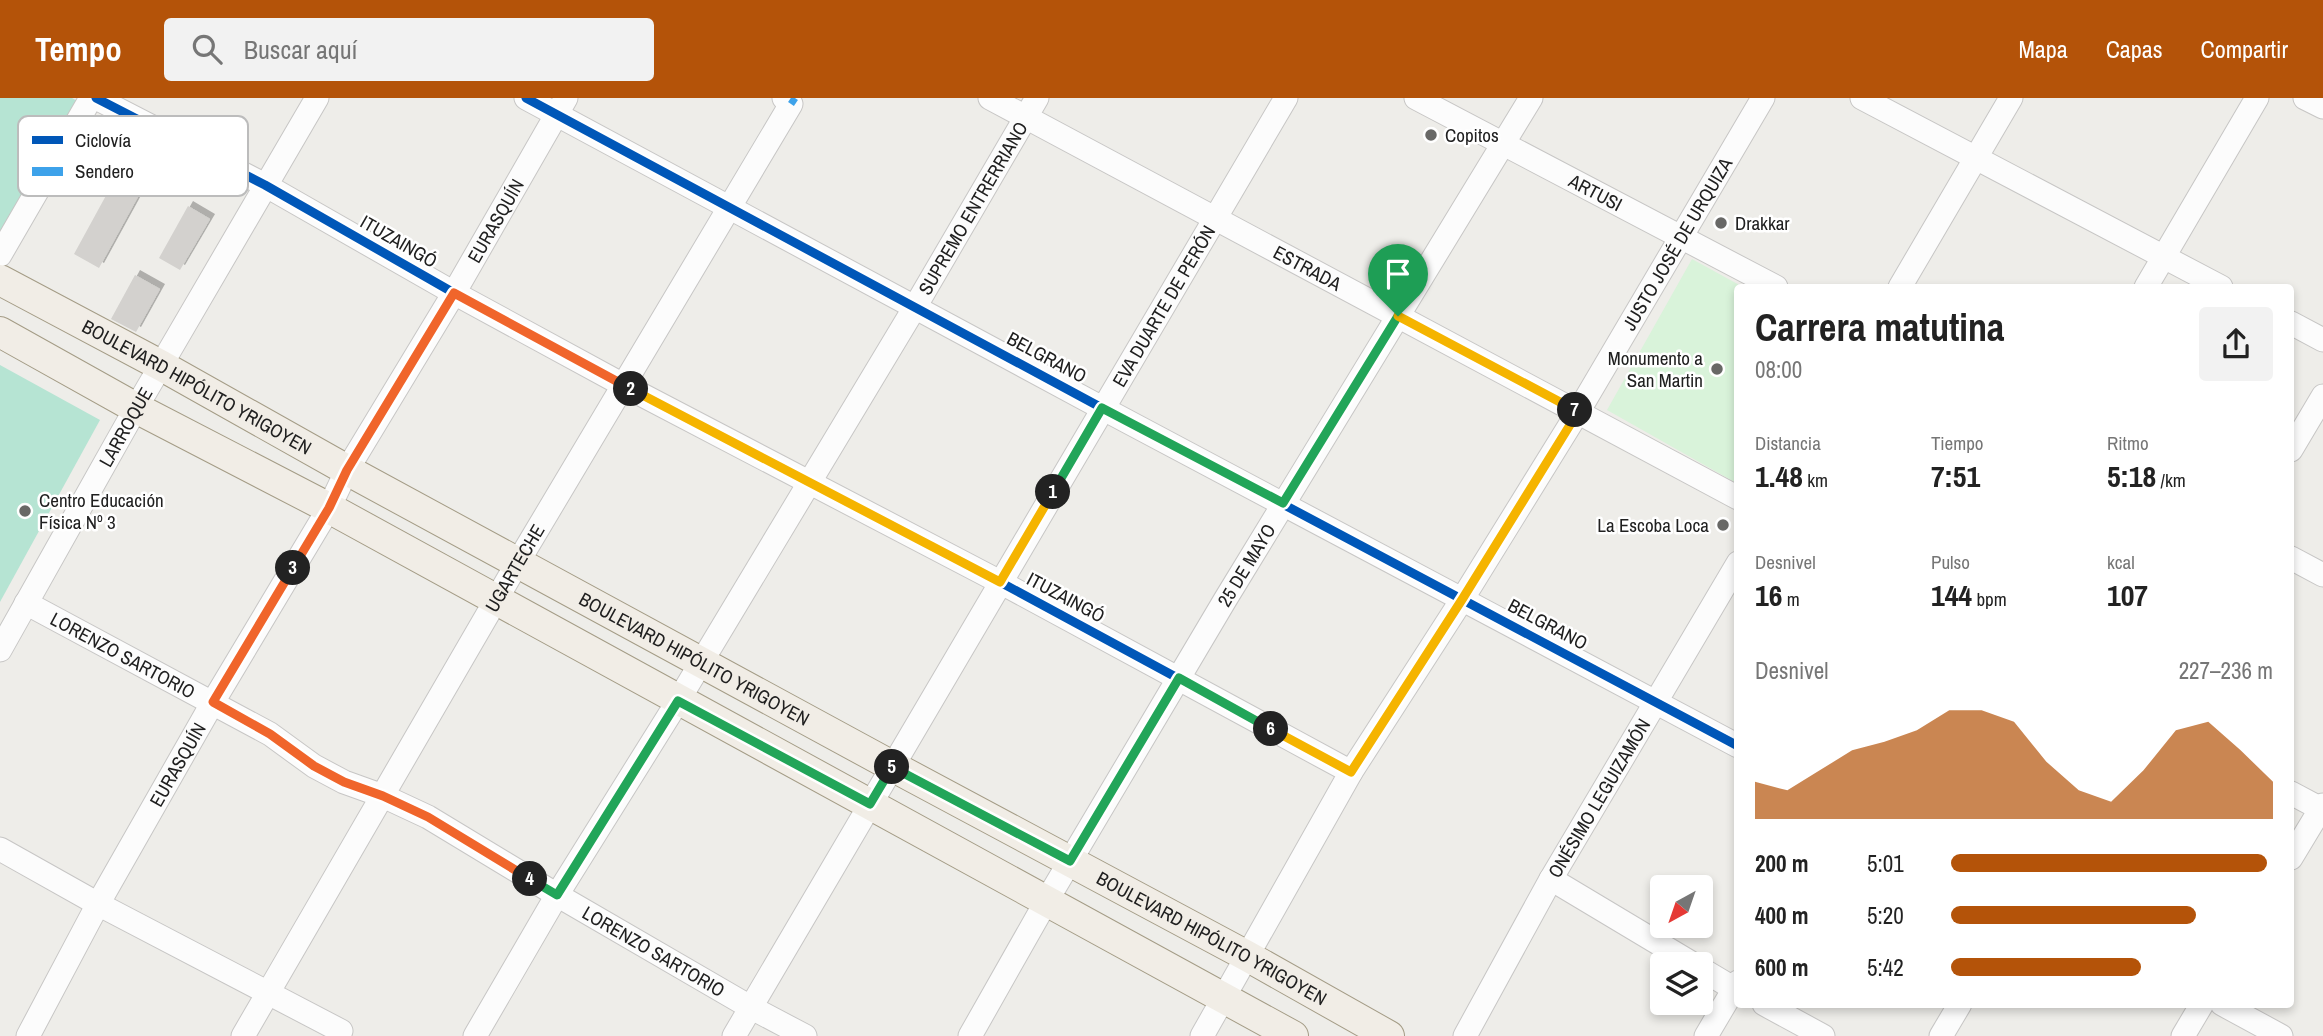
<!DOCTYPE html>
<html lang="es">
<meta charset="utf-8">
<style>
body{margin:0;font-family:"Archivo Narrow",sans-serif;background:#f2f2f2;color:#222;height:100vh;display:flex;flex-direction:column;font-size:26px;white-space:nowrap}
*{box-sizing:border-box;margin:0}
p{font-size:23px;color:#767676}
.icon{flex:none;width:38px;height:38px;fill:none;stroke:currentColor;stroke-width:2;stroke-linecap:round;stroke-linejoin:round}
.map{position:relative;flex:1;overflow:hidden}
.drawer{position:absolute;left:1734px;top:186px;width:560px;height:724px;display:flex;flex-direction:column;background:#fff;border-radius:7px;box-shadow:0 4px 10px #0003}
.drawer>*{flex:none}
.needle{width:46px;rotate:220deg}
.fabs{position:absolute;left:1650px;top:777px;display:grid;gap:14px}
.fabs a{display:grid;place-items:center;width:63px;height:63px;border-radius:7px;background:#fff;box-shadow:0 4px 10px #0003;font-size:35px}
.pin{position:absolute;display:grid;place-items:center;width:60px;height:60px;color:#fff;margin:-72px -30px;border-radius:50% 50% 50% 0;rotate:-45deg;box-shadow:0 0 7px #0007}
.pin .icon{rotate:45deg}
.km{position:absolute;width:35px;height:35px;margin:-18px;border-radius:50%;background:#222;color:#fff;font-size:19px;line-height:35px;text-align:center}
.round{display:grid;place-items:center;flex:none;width:74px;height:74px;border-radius:7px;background:#f2f2f2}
.headline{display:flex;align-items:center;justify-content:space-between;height:119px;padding:0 21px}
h1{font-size:38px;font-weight:700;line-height:52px}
.metrics{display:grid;grid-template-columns:repeat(3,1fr);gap:10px;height:119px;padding:7px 21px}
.metrics div{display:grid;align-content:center}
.metrics b{font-size:30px;font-weight:700}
.metrics small{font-size:19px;font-weight:400}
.metrics p{font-size:19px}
.chart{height:196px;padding:14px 21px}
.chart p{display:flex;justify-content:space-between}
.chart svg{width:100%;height:126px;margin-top:7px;fill:#b45309;opacity:.7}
ul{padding:0 21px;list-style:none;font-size:23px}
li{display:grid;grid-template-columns:112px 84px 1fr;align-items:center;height:52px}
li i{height:18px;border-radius:9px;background:#b45309}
header{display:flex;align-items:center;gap:42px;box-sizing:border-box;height:98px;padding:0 35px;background:#b45309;color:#fff}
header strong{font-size:33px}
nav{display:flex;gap:38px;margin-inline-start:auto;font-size:24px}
.search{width:490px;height:63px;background:#f2f2f2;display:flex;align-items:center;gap:18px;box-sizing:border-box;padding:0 24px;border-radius:7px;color:#767676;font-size:26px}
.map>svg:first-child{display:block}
</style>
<header>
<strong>Tempo</strong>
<div class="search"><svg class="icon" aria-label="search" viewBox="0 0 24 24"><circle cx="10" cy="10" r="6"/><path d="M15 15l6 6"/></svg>Buscar aquí</div>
<nav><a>Mapa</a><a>Capas</a><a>Compartir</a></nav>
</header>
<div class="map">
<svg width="2323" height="938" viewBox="0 0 2323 938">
<defs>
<filter id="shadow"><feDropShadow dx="5" dy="-5" stdDeviation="0" flood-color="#0004"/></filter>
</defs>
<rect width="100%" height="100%" fill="#eeede9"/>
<polygon fill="#d9f3da" points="1692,161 1743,189 1738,189 1738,386 1607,312"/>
<g fill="#b6e4d3">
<polygon points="0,0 72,0 79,4 0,144"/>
<polygon points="0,267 100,322 0,504"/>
</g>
<g fill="#d3d1ce" filter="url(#shadow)">
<polygon points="132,50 157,64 99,170 74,156"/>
<polygon points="188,108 210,121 180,172 159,160"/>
<polygon points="135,177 160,191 136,234 111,221"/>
</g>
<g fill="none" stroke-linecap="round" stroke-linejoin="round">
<g stroke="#c7c6c5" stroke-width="25">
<g id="minor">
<polyline points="96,0 265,87 454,195 625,288 1000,484 1351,674"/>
<polyline points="526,0 1102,310 1738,648"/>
<path id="s1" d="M990,0L1738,400"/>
<path id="s2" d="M1416,0L1776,189"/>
<polyline points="1862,0 2221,189"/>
<polyline points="2305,0 2323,9"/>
<polyline points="0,157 91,0"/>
<polyline points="1900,189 2011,0"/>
<polyline points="2146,189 2257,0"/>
<polyline points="2291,225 2323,242"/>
<polyline points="2291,352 2323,298"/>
<polyline points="2291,460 2323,477"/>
<path id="s3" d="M26,505L270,636L314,668L344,684L383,698L428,719L557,797L750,909L805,938"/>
<path id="s4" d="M0,552L136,310L317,0"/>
<polyline points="2291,695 2323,712"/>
<polyline points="0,751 98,806 341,933"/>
<polyline points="2291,760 2323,707"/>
<polyline points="1551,781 1693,866"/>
<polyline points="1701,871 1738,893"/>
<polyline points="1764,906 1823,938"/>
<polyline points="2222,906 2281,938"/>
<path id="s5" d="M28,938L98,806L213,604L329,410L347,372L454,195L566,0"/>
<path id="s6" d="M243,938L518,464L791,6L784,0"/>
<path id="s7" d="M475,938L557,797L678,603L915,209L1037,0"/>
<path id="s8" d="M734,938L1286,0"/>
<path id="s9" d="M970,938L1047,802L1225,502L1531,0"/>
<path id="s10" d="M1202,938L1351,674L1463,500L1578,314L1763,0"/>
<path id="s11" d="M1465,938L1551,781L1738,465"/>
<polyline points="1706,938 1738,884"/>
<polyline points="1941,938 1960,906"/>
<polyline points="2183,938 2202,906"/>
</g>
</g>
<g stroke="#a49c86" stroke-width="32">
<g id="major">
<path id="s12" d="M0,182L162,268L347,372L892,668L1247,858L1389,938"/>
<polyline points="0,234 136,310 329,410 1293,938"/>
</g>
</g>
<use href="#minor" stroke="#fcfcfc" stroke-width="23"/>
<use href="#major" stroke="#f1ede6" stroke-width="30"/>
<polyline stroke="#3da2ea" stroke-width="7" stroke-dasharray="14 7" stroke-linecap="butt" points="791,6 795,0"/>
<g stroke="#fff" stroke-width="13">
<g id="cycleway">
<polyline points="96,0 265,87 454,195 625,288 1000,484 1351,674"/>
<polyline points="526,0 1102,310 1738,648"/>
</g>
</g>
<use href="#cycleway" stroke="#0057b8" stroke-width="9"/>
</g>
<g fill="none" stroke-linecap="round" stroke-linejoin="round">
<g stroke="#fff" stroke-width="14">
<polyline id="split-1" points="1053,394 1102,310 1283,405 1398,218"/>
</g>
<g stroke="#fff" stroke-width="14">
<polyline id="split-2" points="631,291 1000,484 1053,394"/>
</g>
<g stroke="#fff" stroke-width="14">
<polyline id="split-3" points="293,470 329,410 347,372 454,195 631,291"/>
</g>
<g stroke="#fff" stroke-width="14">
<polyline id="split-4" points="293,470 213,604 270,636 314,668 344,684 383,698 428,719 530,781"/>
</g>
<g stroke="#fff" stroke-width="14">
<polyline id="split-5" points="530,781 557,797 678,603 870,706 892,669"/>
</g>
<g stroke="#fff" stroke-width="14">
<polyline id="split-6" points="892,669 1070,763 1179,580 1271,631"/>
</g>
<g stroke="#fff" stroke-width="14">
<polyline id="split-7" points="1271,631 1351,674 1463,500 1578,314 1575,312"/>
</g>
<g stroke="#fff" stroke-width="14">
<polyline id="split-8" points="1398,218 1575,312"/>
</g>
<use href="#split-1" stroke="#22a559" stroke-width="9"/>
<use href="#split-2" stroke="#f5b400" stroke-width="9"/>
<use href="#split-3" stroke="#f0652b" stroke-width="9"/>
<use href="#split-4" stroke="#f0652b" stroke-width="9"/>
<use href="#split-5" stroke="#22a559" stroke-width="9"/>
<use href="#split-6" stroke="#22a559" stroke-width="9"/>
<use href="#split-7" stroke="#f5b400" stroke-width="9"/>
<use href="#split-8" stroke="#f5b400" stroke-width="9"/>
</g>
<g fill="#686866" stroke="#fff" stroke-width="2.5">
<circle cx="1431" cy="37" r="7"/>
<circle cx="1721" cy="125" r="7"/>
<circle cx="1717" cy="271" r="7"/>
<circle cx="25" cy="413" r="7"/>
<circle cx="1723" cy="427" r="7"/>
</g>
<g text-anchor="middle" stroke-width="5" stroke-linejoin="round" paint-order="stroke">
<g font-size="19" fill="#202020" stroke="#fff" text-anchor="start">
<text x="1445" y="44">Copitos</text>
<text x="1735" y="132">Drakkar</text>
<text x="1703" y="267" text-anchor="end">Monumento a<tspan x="1703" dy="22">San Martin</tspan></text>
<text x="39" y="409">Centro Educación<tspan x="39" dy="22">Física Nº 3</tspan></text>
<text x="1709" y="434" text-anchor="end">La Escoba Loca</text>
</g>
<g font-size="19" fill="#202020" stroke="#fff">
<text dy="7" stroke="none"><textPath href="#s2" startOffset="203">ARTUSI</textPath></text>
<text dy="7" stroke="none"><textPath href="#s7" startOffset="966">SUPREMO ENTRERRIANO</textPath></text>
<text dy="7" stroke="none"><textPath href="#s5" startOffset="940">EURASQUÍN</textPath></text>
<text transform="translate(399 143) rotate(30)" y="7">ITUZAINGÓ</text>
<text dy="7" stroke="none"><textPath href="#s10" startOffset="924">JUSTO JOSÉ DE URQUIZA</textPath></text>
<text dy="7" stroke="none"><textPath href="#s1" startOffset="360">ESTRADA</textPath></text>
<text dy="7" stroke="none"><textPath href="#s8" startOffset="847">EVA DUARTE DE PERÓN</textPath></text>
<text transform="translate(1047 259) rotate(28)" y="7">BELGRANO</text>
<text dy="7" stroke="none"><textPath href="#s12" startOffset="224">BOULEVARD HIPÓLITO YRIGOYEN</textPath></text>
<text dy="7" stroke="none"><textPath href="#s4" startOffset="256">LARROQUE</textPath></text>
<text dy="7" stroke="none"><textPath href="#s9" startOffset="546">25 DE MAYO</textPath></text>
<text dy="7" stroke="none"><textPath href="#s6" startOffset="541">UGARTECHE</textPath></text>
<text transform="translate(1066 499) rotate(28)" y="7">ITUZAINGÓ</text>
<text transform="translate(1548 526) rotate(28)" y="7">BELGRANO</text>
<text dy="7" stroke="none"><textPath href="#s3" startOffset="110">LORENZO SARTORIO</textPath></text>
<text dy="7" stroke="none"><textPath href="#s12" startOffset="791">BOULEVARD HIPÓLITO YRIGOYEN</textPath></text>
<text dy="7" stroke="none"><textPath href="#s5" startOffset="310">EURASQUÍN</textPath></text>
<text dy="7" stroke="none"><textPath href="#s11" startOffset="273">ONÉSIMO LEGUIZAMÓN</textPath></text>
<text dy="7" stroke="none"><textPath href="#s12" startOffset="1379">BOULEVARD HIPÓLITO YRIGOYEN</textPath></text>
<text dy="7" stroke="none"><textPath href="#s3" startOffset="719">LORENZO SARTORIO</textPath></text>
</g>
</g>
<rect x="18" y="18" width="230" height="80" rx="10" fill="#fff" stroke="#bcbcbc" stroke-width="2"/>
<rect x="32" y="38" width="31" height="8" fill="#0057b8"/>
<rect x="32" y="69" width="31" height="9" fill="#3da2ea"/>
<g font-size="19" fill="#202020">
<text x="75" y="49">Ciclovía</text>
<text x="75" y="80">Sendero</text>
</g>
</svg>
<div class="fabs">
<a><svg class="needle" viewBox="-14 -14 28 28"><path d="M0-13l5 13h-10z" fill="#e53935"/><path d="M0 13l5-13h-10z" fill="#767676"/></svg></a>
<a><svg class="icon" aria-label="layers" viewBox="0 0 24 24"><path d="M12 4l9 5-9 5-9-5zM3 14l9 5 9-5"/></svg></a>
</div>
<div class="pin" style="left:1398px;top:218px;background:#1e9e55"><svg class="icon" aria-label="arrive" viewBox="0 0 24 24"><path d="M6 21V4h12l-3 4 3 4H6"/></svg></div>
<b class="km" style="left:1053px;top:394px">1</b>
<b class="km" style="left:631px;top:291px">2</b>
<b class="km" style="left:293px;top:470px">3</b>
<b class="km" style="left:530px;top:781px">4</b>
<b class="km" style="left:892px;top:669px">5</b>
<b class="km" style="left:1271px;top:631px">6</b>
<b class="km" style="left:1575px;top:312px">7</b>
<section class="drawer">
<div class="headline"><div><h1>Carrera matutina</h1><p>08:00</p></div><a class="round"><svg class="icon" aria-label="share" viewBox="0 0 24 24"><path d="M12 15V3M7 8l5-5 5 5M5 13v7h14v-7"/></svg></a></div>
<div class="metrics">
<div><p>Distancia</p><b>1.48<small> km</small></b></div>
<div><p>Tiempo</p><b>7:51</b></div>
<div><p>Ritmo</p><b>5:18<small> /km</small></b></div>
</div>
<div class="metrics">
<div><p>Desnivel</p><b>16<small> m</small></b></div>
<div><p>Pulso</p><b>144<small> bpm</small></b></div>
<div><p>kcal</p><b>107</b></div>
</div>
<div class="chart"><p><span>Desnivel</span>227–236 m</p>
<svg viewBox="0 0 160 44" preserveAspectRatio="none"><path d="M0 44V31L10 34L20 27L30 20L40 17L50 13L60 6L70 6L80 10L90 24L100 34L110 38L120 27L130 13L140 10L150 20L160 31V44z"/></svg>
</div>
<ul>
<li><b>200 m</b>5:01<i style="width:98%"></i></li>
<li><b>400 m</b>5:20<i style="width:76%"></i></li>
<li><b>600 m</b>5:42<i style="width:59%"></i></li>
</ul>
</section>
</div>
